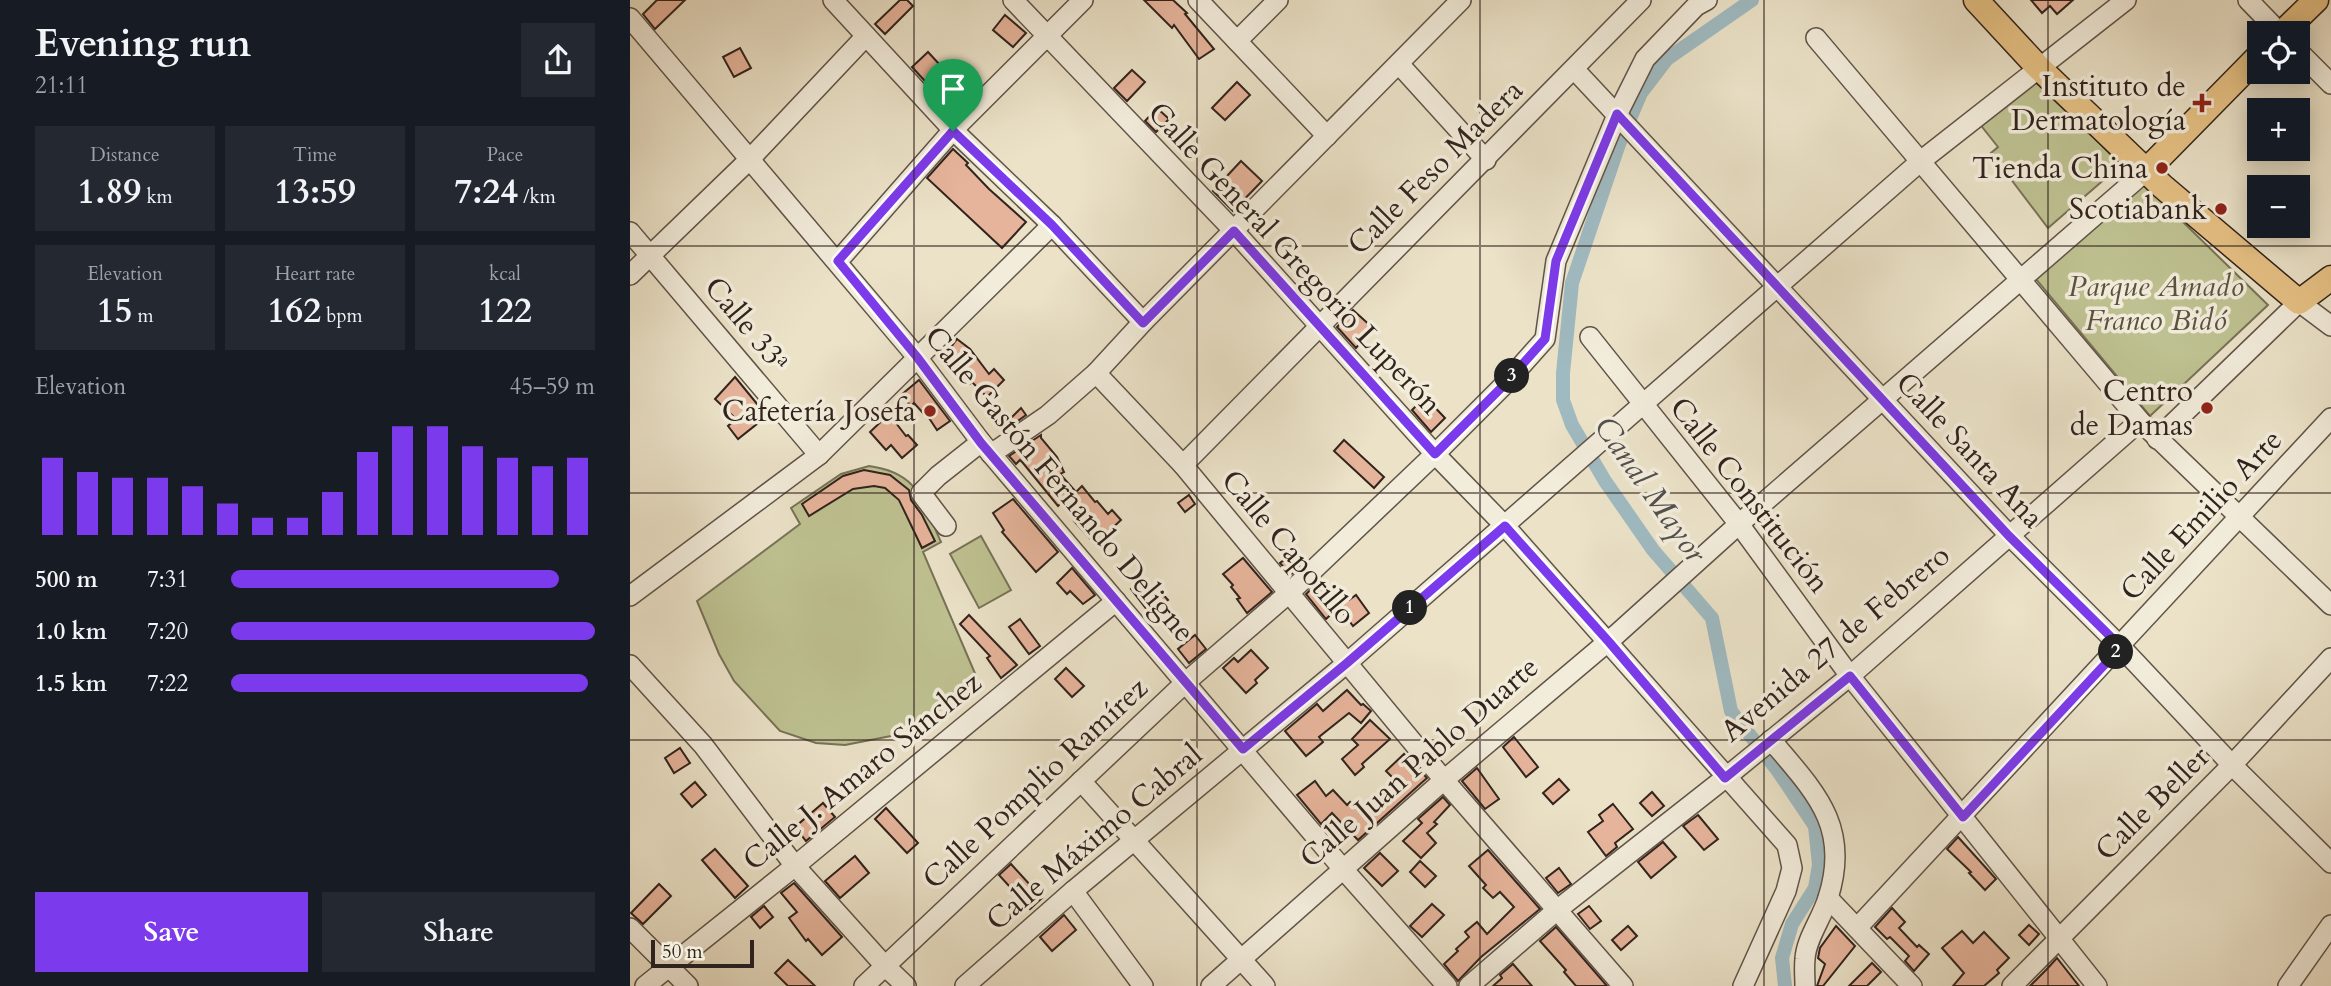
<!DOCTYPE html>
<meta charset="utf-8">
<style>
body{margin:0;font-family:Cardo,serif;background:#242831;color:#f1f3f6;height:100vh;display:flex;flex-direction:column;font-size:26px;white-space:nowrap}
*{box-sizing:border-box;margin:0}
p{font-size:23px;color:#9ea1a6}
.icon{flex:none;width:38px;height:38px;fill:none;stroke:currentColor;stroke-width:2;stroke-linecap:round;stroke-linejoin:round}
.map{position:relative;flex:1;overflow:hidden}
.sheet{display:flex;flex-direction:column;background:#171b24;width:630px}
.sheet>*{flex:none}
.tools{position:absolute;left:1617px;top:21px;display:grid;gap:14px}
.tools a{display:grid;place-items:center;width:63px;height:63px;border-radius:0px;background:#171b24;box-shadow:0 4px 18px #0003;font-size:35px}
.scale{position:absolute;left:21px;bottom:18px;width:103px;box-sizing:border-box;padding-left:7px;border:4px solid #31231d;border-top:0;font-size:19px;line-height:24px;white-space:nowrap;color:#31231d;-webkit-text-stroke:5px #f2ecdb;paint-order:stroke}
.pin{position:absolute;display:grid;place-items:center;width:60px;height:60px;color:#fff;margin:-72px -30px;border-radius:50% 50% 50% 0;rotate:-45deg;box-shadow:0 0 7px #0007}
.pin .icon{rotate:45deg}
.km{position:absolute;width:35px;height:35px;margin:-18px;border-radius:50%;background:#222;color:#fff;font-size:19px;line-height:35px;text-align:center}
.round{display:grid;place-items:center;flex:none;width:74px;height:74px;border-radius:0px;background:#242831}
.summary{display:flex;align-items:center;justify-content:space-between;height:119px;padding:0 35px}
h1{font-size:38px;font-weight:700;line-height:52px}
.figures{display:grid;grid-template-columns:repeat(3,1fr);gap:10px;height:119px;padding:7px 35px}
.figures div{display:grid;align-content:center;border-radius:0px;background:#242831;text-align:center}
.figures b{font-size:35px;font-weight:700}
.figures small{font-size:19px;font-weight:400}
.figures p{font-size:19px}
.chart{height:196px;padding:14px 35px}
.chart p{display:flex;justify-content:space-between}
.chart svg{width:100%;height:126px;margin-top:7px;stroke:#7c3aed;stroke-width:6}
.action{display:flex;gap:14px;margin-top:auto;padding:14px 35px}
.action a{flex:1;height:80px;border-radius:0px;background:#7c3aed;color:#fff;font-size:28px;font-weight:700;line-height:80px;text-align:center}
.action a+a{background:#242831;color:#f1f3f6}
ul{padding:0 35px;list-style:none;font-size:23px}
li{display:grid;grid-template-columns:112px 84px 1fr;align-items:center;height:52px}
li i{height:18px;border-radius:9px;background:#7c3aed}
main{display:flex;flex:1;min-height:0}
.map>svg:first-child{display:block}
</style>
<main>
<section class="sheet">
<div class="summary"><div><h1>Evening run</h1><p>21:11</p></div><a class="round"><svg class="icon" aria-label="share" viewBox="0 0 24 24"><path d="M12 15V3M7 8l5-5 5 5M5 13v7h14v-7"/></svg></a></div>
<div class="figures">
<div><p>Distance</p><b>1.89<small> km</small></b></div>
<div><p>Time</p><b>13:59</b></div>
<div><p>Pace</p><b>7:24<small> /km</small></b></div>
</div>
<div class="figures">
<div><p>Elevation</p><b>15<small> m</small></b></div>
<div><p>Heart rate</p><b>162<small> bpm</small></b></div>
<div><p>kcal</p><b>122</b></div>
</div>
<div class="chart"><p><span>Elevation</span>45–59 m</p>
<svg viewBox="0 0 160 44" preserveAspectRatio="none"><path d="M5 44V17M15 44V22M25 44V24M35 44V24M45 44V27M55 44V33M65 44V38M75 44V38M85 44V29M95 44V15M105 44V6M115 44V6M125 44V13M135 44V17M145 44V20M155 44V17"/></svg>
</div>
<ul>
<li><b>500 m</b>7:31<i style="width:90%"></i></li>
<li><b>1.0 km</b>7:20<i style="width:100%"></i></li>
<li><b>1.5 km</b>7:22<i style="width:98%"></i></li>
</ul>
<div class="action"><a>Save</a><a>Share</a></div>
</section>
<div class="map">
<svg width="1701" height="986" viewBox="0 0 1701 986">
<rect width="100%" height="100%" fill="#ebe2c8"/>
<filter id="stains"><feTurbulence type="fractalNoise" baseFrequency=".00286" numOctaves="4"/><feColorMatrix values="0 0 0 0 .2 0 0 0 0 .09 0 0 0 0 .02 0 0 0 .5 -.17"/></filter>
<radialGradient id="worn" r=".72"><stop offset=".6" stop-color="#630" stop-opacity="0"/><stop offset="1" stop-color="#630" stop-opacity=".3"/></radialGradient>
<g fill="#bec191" stroke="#787257" stroke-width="2">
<polygon points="1401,73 1491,165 1418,228 1361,153 1368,147 1345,118"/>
<polygon points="1511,181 1638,305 1520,416 1401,273"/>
<path d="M239,466C290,473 292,501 311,542L293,552L347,678L301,717L266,735L215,745L186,743L150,731L104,681L89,654L67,601L170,524L161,508L211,474Z"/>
<polygon points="351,536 381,590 349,608 320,554"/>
</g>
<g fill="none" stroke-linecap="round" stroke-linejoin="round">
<polyline stroke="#9fbac1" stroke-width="14" points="1122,0 1037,59 1011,93 989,144 942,283 933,373 933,400 942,425 975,481 1023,550 1082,618 1101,711 1148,771 1185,826 1189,865 1185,888 1162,924 1152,958 1155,986"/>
</g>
<g fill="#e6b49b" stroke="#31231d" stroke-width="2">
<polygon points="27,0 55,0 25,29 13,14"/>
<polygon points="270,0 277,0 283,6 255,34 245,24"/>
<polygon points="514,0 543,0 557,13 555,14 584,49 569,59 544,25 542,28"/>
<polygon points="1401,0 1443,0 1427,14 1420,6 1412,13"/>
<polygon points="375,15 396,33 383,47 363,30"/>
<polygon points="110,48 121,68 104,77 93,57"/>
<polygon points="298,52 322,78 306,93 282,67"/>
<polygon points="502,70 515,82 497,101 484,88"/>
<polygon points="607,82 620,95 595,120 582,108"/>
<polygon points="527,108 539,119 526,132 515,121"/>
<polygon points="323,149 338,163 336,165 359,189 396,222 372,248 297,178"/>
<polygon points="611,161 632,181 603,211 583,191"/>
<polygon points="723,310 743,328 726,348 707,327"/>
<polygon points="327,339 340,349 359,374 364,369 374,380 357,397 342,382 338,385 323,368 312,359"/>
<polygon points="105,377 137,416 108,439 98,426 106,419 85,399"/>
<polygon points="289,380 320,421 307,430 295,412 293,413 284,403 281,406 271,395"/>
<polygon points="795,397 815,418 801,432 782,410"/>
<polygon points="391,408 396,415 381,426 377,422"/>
<polygon points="259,414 276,436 278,435 287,445 272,458 261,445 256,450 240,432"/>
<polygon points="411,435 411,438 427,457 434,472 430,474 446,492 452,486 465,502 467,501 478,514 482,510 491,520 465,544 444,521 446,519 433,501 428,506 393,463 390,460 386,464 379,456"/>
<polygon points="714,440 754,477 744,488 704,451"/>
<polygon points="234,470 260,475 279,490 281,500 292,515 305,541 292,548 269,500 255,488 244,486 223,489 179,516 172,504 213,476"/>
<polygon points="559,495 565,504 555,512 548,503"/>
<polygon points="383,499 428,552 406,572 372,532 374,530 363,513"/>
<polygon points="662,554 671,565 660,575 650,563"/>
<polygon points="613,558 642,592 617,613 607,599 610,598 601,587 603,585 593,574"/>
<polygon points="442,568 465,595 453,604 440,591 437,594 427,583"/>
<polygon points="691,580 701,591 706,586 719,600 726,595 739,613 723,626 709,607 696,619 676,594"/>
<polygon points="512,581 522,595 528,589 538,600 521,615 501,589"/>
<polygon points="339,615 387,665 371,678 357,658 360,656 330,624"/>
<polygon points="390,619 410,646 399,654 379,627"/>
<polygon points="565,635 576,649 559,663 548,649"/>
<polygon points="621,650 638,668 625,680 627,683 616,693 593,668 604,658 608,662"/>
<polygon points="436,668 454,686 442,697 425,679"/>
<polygon points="717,690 731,705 733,704 741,711 731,723 719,713 689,737 693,742 676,756 655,731 687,704 693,711"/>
<polygon points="740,720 760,739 732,764 734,767 725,775 712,759 728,745 722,739"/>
<polygon points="884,737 908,767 896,777 873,747"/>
<polygon points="50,748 60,763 44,773 35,758"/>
<polygon points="774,754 797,778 728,840 702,813 691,824 667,795 685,781 696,796 703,790 717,805 720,802 734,817 772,787 756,771"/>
<polygon points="847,768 869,799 855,809 832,781"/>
<polygon points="929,779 939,790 923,804 913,793"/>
<polygon points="65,782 76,795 62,807 51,794"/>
<polygon points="1022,792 1034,806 1022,816 1010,803"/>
<polygon points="813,797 820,805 804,822 807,824 797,833 806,843 791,858 773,841 792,823 788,819"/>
<polygon points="193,803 205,817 176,841 165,827"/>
<polygon points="983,804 1003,829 985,843 987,847 976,856 958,832 973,821 969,815"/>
<polygon points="256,808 288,843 277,853 245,819"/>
<polygon points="1068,815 1088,839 1074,850 1053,826"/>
<polygon points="1328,837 1366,879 1355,890 1339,873 1341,872 1317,849"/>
<polygon points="1033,842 1046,857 1021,878 1008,862"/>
<polygon points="85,849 118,886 105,898 72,860"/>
<polygon points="858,850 910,909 851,957 828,981 814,964 828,951 826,949 839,937 835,932 847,922 857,934 884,907 870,892 863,898 853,888 856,885 839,866"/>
<polygon points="750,853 768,871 752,886 734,868"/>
<polygon points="225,856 239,873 210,898 195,881"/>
<polygon points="790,861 806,876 795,887 780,872"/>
<polygon points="381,864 412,898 400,909 369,875"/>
<polygon points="929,868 941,884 928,893 916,878"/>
<polygon points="164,883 212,937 192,955 178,939 176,941 159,918 167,912 151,893"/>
<polygon points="29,884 41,896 13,924 1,913"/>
<polygon points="802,904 814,915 792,937 780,926"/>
<polygon points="134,906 143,917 130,928 121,917"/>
<polygon points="959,906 971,921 960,929 948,914"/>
<polygon points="1262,908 1275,922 1269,928 1287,947 1289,945 1299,954 1284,971 1275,961 1279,956 1260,937 1257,939 1245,927"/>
<polygon points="434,915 446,930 422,951 410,937"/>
<polygon points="1399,925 1409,934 1399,945 1389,935"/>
<polygon points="998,926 1007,936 991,950 982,940"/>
<polygon points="1206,926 1225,946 1193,986 1187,986 1195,964 1188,958 1190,948"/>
<polygon points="926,927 977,986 946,986 934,972 936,970 910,941"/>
<polygon points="1332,931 1343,943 1354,932 1379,958 1367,970 1369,973 1354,986 1323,986 1334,973 1312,948"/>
<polygon points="1427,958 1449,986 1400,986 1416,970"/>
<polygon points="158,960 185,986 158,986 145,973"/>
<polygon points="1242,963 1251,972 1237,986 1219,986"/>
<polygon points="883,964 902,986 863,986 872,978 870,975"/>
</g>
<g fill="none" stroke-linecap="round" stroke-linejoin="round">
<g stroke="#605348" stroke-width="22">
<g id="minor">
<polyline points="203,0 323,130 422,225 513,322"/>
<polyline points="383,0 604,231 805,454 875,526 1157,845 1162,868 1156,891 1113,986"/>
<polyline points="568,0 697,136"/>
<polyline points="1618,0 1650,33"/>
<polyline points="0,18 287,357 351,442 713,869 817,986"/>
<polyline points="1186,38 1510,421 1701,605"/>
<polyline points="607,41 648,0"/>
<polyline points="1668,51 1701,84"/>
<polyline points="769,64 856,160"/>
<polyline points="944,69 1379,535 1491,647 1602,765 1701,863"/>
<polyline points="0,232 189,455"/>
<polyline points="208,261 323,130 453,0"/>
<polyline points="0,275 119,160 236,36"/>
<polyline points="960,337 1109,524 1220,676 1467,986"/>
<polyline points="466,373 553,465 814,780 993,986"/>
<polyline points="1527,439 1669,302 1701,326"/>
<polyline points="361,454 418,415 466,373 513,322 831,0"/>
<polyline points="553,465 1011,0"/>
<polyline points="316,526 291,493 308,476 351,442"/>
<polyline points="0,596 189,455 422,225"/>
<polyline points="0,665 73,745 165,866 255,966 276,986"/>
<path d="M1141,740C1185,792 1221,826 1198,898C1192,918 1176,939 1175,959C1174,968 1175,977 1175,986"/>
<polyline points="451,781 635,986"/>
<polyline points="443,891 513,986"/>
<polyline points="1198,898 1282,986"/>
<polyline points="0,928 58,986"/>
<polyline points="1227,928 1701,418"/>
<polyline points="15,986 165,866 486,601"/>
<polyline points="234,986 556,682 659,593 805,454 873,386 915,339 926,261 987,115 1015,59 1066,6 1077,0"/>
<polyline points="335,986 443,891 717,663 1292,160 1496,0"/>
<polyline points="581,986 814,780 987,634 1109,524 1516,171"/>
<polyline points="839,986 927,910 1095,778 1220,676 1510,421"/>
<polyline points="1382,986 1602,765 1701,658"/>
<polyline points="1658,986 1701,925"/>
</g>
</g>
<g stroke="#31231d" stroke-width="27">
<g id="major">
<polyline points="1346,0 1408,67 1532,186 1669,302 1701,278"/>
<polyline points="1652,33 1686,0"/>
<polyline points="1516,171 1629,56"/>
</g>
</g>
<use href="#minor" stroke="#f2ecdb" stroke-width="19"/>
<use href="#major" stroke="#e6c184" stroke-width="24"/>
</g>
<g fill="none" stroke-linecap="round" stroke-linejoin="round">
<g stroke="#fff" stroke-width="14">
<polygon id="route" points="987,114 1379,536 1491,647 1333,817 1220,676 1095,778 979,642 875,526 717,663 613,749 351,443 287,357 208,261 323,131 422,225 513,323 604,231 805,454 873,386 915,339 926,261"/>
</g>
<use href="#route" stroke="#7c3aed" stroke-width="9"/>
</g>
<path fill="none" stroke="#31231d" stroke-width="2" stroke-opacity="0.55" d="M284,0V986M567,0V986M850,0V986M1134,0V986M1418,0V986M0,246H1701M0,493H1701M0,740H1701"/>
<g fill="#8f2418" stroke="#f2ecdb" stroke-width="2.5">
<path d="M1568.5 92.5h7v7h7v7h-7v7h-7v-7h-7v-7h7z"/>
<circle cx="1532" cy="168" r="7"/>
<circle cx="1591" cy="209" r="7"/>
<circle cx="1577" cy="408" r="7"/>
<circle cx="300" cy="411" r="7"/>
</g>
<g text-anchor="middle" stroke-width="7" stroke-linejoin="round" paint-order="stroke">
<g font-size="30" fill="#31231d" stroke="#f2ecdb" text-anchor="end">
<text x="1556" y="96">Instituto de<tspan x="1556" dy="34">Dermatología</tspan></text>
<text x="1518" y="178">Tienda China</text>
<text x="1577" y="219">Scotiabank</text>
<text x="1563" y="401">Centro<tspan x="1563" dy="34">de Damas</tspan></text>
<text x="286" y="421">Cafetería Josefa</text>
</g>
<g font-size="30" fill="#31231d" stroke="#f2ecdb">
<text transform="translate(805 167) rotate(-45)" y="10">Calle Feso Madera</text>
<text transform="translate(665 258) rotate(47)" y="10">Calle General Gregorio Luperón</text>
<text transform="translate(117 324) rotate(50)" y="10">Calle 33ª</text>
<text transform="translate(1340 450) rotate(47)" y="10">Calle Santa Ana</text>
<text transform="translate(430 484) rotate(50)" y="10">Calle Gastón Fernando Deligne</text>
<text transform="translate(1120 495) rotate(52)" y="10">Calle Constitución</text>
<text transform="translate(1571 515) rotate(-47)" y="10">Calle Emilio Arte</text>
<text transform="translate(659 547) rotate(50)" y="10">Calle Capotillo</text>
<text transform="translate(1205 643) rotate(-40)" y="10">Avenida 27 de Febrero</text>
<text transform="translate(789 762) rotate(-41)" y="10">Calle Juan Pablo Duarte</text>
<text transform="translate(232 771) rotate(-39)" y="10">Calle J. Amaro Sánchez</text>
<text transform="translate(405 783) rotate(-43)" y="10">Calle Pomplio Ramírez</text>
<text transform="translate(1522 803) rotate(-45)" y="10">Calle Beller</text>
<text transform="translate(464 837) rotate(-40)" y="10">Calle Máximo Cabral</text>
</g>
<g font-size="30" font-style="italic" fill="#5b5240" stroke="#f2ecdb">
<text x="1526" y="296">Parque Amado<tspan x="1526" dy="34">Franco Bidó</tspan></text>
</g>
<g font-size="32" font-style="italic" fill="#52504e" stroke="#f2ecdb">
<text transform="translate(1021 489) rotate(55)" y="11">Canal Mayor</text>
</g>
</g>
<rect width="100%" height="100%" filter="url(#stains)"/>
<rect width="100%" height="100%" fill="url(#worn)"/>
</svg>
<div class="tools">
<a><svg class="icon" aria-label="locate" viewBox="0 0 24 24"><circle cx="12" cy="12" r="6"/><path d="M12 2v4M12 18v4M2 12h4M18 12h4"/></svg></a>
<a>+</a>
<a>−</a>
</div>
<div class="scale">50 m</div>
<div class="pin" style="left:323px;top:131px;background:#1e9e55"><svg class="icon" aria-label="arrive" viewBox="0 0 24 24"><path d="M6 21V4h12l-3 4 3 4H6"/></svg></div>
<b class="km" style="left:780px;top:608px">1</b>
<b class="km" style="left:1486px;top:652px">2</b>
<b class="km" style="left:882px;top:376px">3</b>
</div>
</main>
